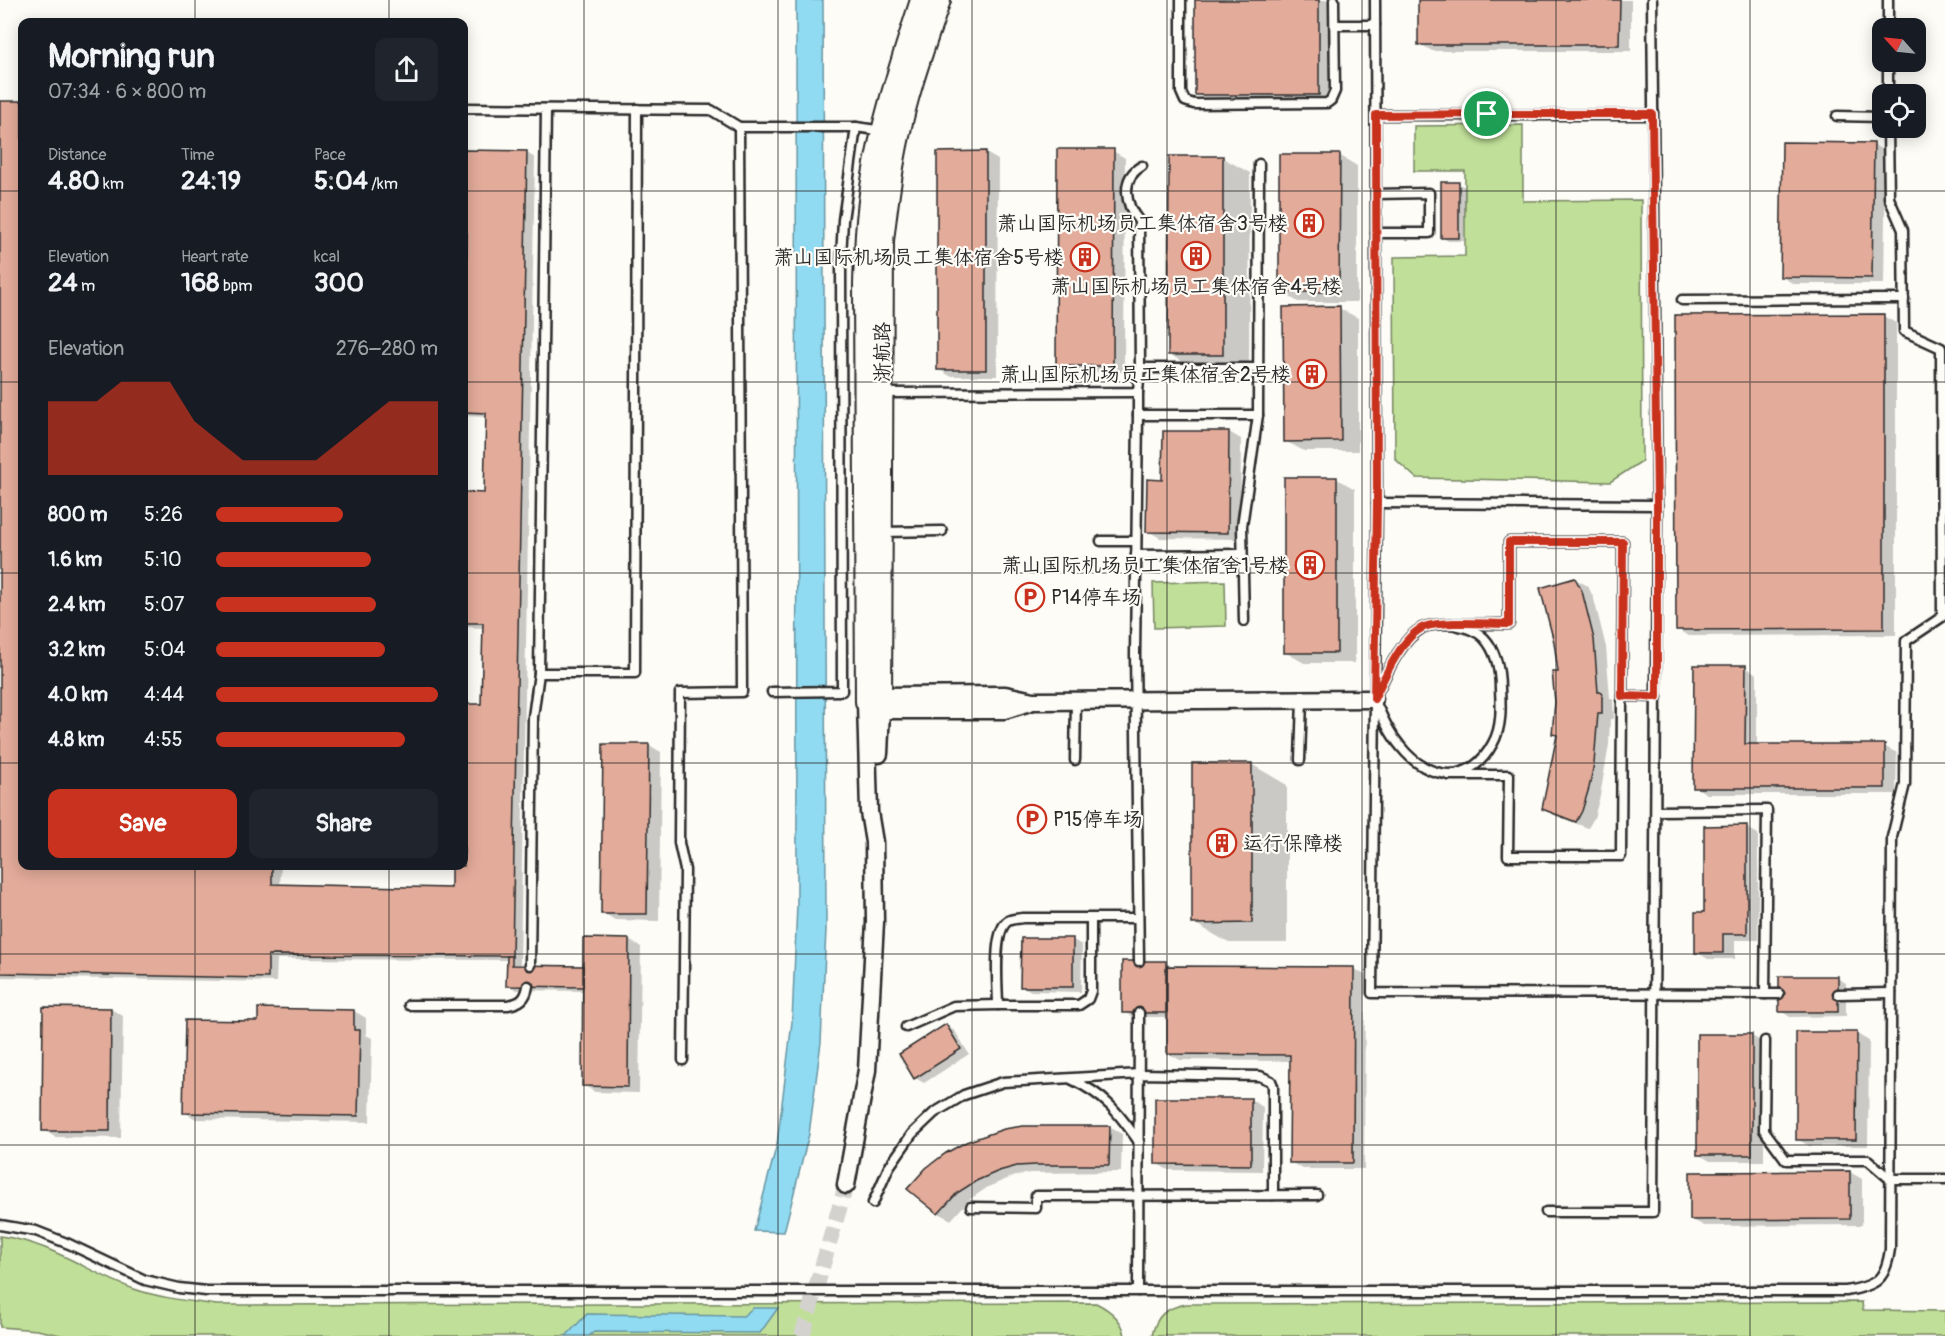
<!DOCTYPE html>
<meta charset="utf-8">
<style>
body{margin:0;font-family:Pangolin,"LXGW WenKai TC",sans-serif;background:#20242c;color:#f1f3f6;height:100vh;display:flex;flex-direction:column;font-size:22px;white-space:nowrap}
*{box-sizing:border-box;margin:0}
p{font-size:20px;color:#9ea1a6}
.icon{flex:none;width:33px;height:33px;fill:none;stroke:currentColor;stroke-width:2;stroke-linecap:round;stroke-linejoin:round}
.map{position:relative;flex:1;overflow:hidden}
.details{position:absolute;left:18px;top:18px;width:450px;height:852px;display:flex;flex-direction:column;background:#171b24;border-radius:12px;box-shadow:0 3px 15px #0003}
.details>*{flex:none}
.needle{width:39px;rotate:297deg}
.controls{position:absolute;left:1872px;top:18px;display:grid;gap:12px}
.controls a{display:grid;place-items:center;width:54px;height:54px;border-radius:12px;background:#171b24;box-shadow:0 3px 15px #0003;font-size:30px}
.pin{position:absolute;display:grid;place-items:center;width:51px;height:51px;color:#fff;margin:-26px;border:3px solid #fff;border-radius:50%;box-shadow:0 2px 6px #0007}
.round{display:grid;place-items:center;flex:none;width:63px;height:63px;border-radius:12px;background:#20242c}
.head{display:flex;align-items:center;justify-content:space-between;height:102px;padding:0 30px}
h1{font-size:33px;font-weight:700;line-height:45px}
.stats{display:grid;grid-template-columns:repeat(3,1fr);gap:9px;height:102px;padding:6px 30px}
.stats div{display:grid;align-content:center}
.stats b{font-size:26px;font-weight:700}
.stats small{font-size:16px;font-weight:400}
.stats p{font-size:16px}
.chart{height:168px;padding:12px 30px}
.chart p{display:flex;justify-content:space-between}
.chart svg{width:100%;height:108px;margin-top:6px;fill:#c8321e;opacity:.7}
.cta{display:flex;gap:12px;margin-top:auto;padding:12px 30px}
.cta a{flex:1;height:69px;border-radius:12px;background:#c8321e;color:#fff;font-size:24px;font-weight:700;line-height:69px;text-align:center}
.cta a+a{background:#20242c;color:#f1f3f6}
ul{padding:0 30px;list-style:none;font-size:20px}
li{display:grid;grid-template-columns:96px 72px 1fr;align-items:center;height:45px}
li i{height:15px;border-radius:8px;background:#c8321e}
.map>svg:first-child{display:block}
</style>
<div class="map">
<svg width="1945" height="1336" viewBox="0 0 1945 1336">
<rect width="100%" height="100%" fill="#fdfcf7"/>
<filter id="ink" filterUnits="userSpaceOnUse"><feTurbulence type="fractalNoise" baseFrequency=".0167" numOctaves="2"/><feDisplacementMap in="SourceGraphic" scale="12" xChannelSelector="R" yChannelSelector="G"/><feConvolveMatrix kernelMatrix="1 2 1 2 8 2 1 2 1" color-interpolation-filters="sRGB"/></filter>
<g filter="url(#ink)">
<g fill="#c0df98" stroke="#768562" stroke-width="1.5">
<polygon points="1523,125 1523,201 1641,200 1642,461 1610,482 1416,478 1395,459 1394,257 1465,256 1465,171 1414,171 1414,126"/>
<polygon points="1225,581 1226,626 1154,628 1153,583"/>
<path d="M0,1236C52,1243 87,1272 134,1289C160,1298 189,1301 216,1305L1096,1303C1110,1310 1123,1320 1125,1336H65L37,1330L0,1327Z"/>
<path d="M1862,1302L1863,1310L1945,1311V1336H1152C1156,1315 1166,1308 1186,1304Z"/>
</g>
<g fill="#91dbf2" stroke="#6895a2" stroke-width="1.5">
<polygon points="796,0 823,0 826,929 821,1042 809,1134 784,1232 754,1231 777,1144 792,1022 797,905"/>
<polygon points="753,1308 778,1308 760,1333 594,1332 589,1336 566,1336 587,1314 743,1316"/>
</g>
<g fill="#0003">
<polygon points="1196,0 1331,0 1330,101 1209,101 1196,94"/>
<polygon points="1420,0 1631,0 1631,51 1432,51 1420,44"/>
<polygon points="0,103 22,103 22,866 281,866 280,886 452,889 453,866 464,866 464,705 483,705 484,628 464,627 464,494 486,494 488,417 464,416 464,335 465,335 468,237 464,237 464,151 527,153 535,158 520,966 585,967 629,940 641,947 639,1093 595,1092 583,1085 584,991 517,990 508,985 508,960 277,959 276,982 0,977"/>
<polygon points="1874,145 1886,152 1884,284 1794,284 1782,277"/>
<polygon points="1113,151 1125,158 1124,372 1070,372 1058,365"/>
<polygon points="986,153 998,160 997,376 950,376 938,369"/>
<polygon points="1339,155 1357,166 1357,302 1298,302 1280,291"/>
<polygon points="1223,158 1250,173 1249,370 1196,370 1169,354"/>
<polygon points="1459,184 1465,187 1464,241 1448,241 1442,237"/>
<polygon points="1339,308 1358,318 1358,451 1304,451 1285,441"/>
<polygon points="1883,316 1896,323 1896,635 1689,636 1677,629"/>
<polygon points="1229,432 1241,439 1240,539 1160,538 1148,531 1164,481"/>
<polygon points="1337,479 1355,489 1355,663 1304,663 1285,652"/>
<polygon points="1575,579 1588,586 1594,599 1606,647 1610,698 1613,700 1614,719 1610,719 1609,745 1600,796 1594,818 1588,828 1556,816 1544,809 1558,736 1554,733 1560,673"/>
<polygon points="1745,667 1757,674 1757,746 1884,746 1897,753 1896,794 1707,794 1695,787"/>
<polygon points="649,745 661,752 659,921 615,920 603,913"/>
<polygon points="1251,764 1287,785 1287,943 1229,943 1194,923"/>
<polygon points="1746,827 1758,834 1758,940 1735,940 1735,959 1708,959 1696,952 1706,914"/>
<polygon points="1073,940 1082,945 1081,992 1031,991 1022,986"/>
<polygon points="1165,962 1175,968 1353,968 1365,975 1364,1169 1303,1169 1290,1162 1291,1061 1180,1060 1168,1053 1169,1017 1133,1017 1124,1012"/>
<polygon points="1837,978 1846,983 1846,1016 1790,1017 1781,1011"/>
<polygon points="111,1009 123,1016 121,1138 55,1137 43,1130"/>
<polygon points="354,1011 366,1018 366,1035 372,1038 370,1122 196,1119 184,1112 259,1023"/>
<polygon points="946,1026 955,1031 969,1054 924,1083 915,1078"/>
<polygon points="1857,1034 1869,1041 1868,1146 1809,1146 1797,1139"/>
<polygon points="1752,1036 1764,1043 1764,1161 1710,1161 1698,1154"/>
<polygon points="1251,1100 1263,1107 1262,1171 1168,1170 1156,1163"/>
<polygon points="1109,1127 1122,1134 1121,1172 1030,1173 1012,1177 988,1187 969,1200 951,1220 939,1213 967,1143"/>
<polygon points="1850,1172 1862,1179 1862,1225 1704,1226 1691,1219"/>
</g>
<g fill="#e3ab9a" stroke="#2b2b2b" stroke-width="1.5">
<rect x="1195" y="0" width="124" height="95"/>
<polygon points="1418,0 1620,0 1619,45 1418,45"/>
<polygon points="0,101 22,101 22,866 272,866 272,884 451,888 451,866 464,866 464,704 481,704 483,623 464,623 464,492 484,493 486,413 464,412 467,233 464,233 464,150 527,151 512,956 268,955 268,978 0,973"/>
<polygon points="1782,142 1874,143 1872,278 1780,277"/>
<polygon points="1057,149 1114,149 1113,366 1056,366"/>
<polygon points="986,151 986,370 937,370 937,152"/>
<polygon points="1279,154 1340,154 1339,292 1279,292"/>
<polygon points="1169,156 1223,156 1223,355 1168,355"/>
<rect x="1441" y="182" width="18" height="56"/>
<polygon points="1340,306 1341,441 1284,442 1283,307"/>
<polygon points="1884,314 1884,629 1676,630 1675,315"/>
<polygon points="1163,431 1229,431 1228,533 1146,532 1147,479 1162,480"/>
<rect x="1284" y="477" width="53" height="176"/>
<polygon points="1575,578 1582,591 1594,639 1598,692 1602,692 1602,713 1598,713 1594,764 1589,788 1582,811 1576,822 1542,809 1557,735 1552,734 1555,702 1552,672 1558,672 1554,642 1540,588"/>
<polygon points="1694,665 1746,665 1745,744 1885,744 1885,788 1693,788"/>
<polygon points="603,744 649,744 647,914 601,914"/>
<polygon points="1192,763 1252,763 1252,923 1192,924"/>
<polygon points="1747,825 1747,934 1723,934 1723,953 1695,953 1695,912 1704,912 1704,826"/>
<polygon points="583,938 629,939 628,1087 582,1086"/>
<polygon points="1021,938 1073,938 1073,987 1020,987"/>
<polygon points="507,956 512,956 512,965 583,966 583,987 506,986"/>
<rect x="1122" y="961" width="44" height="52"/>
<polygon points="1167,966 1354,967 1353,1163 1289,1163 1290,1055 1167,1054"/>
<rect x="1779" y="976" width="59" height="36"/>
<polygon points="43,1007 111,1008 110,1131 42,1131"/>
<polygon points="258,1008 354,1010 354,1030 360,1030 358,1116 183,1113 185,1020 258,1021"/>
<polygon points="946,1024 961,1049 914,1079 899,1054"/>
<polygon points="1796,1032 1857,1032 1856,1140 1796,1140"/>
<rect x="1697" y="1034" width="55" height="121"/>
<polygon points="1155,1098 1251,1098 1251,1165 1155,1164"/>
<polygon points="1023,1126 1110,1126 1109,1165 1036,1165 1017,1166 999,1171 976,1181 957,1193 938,1214 907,1189 926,1168 946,1153 966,1142 1004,1129"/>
<polygon points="1850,1171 1850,1219 1690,1220 1690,1172"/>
</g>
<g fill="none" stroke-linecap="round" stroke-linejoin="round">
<polyline stroke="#d3d2ce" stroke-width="16" stroke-dasharray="16 8" stroke-linecap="butt" points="802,1336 846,1185"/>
<g stroke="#2b2b2b" stroke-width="13">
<g id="service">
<polyline points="1181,0 1181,92 1185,101 1194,104 1327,103 1331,100 1335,91 1334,0"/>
<polyline points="1375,0 1377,503 1372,993 1779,994"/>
<polyline points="1335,25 1375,25"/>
<polyline points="1888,28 1888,0"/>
<polyline points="1888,94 1888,62"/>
<polyline points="464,108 711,110 739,127"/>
<polyline points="1376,115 1652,115"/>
<polyline points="1837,116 1882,117"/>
<polyline points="1376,233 1429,233 1429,193 1376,194"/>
<polyline points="1682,300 1904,299"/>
<path d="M1140,368L1139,221C1125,205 1120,178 1142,166"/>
<polyline points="1138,392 1138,415 1258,415"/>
<polyline points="881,393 1138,392 1140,368 1258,368"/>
<polyline points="1138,415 1135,654 1139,961"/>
<polyline points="1377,503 1657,505"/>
<polyline points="882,532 942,531"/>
<polyline points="1101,541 1136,541"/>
<polyline points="1136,555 1242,554"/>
<polyline points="1244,621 1242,526 1258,415 1259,164"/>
<path d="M1451,624C1463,627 1475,629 1484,638C1497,652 1500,671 1500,689C1501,707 1502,727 1493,743C1471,785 1429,782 1401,747C1389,733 1382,716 1374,699C1385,677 1400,640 1422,628C1430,624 1442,624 1451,624Z"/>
<polyline points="539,673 635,673 637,109"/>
<polyline points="772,692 842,691 841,258 843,220 856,127"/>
<polyline points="1622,696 1657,697"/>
<polyline points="1075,760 1076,700"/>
<polyline points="1300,760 1302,699"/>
<polyline points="1448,775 1509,775 1508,856 1621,856 1623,542 1509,542 1509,624 1451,624"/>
<polyline points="1656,811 1767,810 1765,994"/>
<path d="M1091,919V991L1088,999L1079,1005H998C998,987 992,931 1008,921C1011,919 1018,919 1022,918H1138"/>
<polyline points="530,965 533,717 539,673 546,109"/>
<polyline points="1838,994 1891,993"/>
<path d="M409,1005H508C520,1003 526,999 528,986"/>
<polyline points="906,1027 954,1006 998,1005"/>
<polyline points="1765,1041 1764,1130 1786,1160 1868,1160 1890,1179 1945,1179"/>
<polyline points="683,1060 685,870 679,843 680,693 742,692 739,127 856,127 883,131"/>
<path d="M1071,1079C1105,1095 1118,1112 1139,1142"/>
<polyline points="873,1203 889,1167 912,1134 934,1113 964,1095 1003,1082 1140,1074 1260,1076 1271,1081 1273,1086 1273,1195"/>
<polyline points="971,1207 1036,1208 1036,1196 1317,1195"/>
<polyline points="1546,1212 1653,1212 1657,505 1652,0"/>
<path d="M0,1225L36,1231L69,1244L145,1280L179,1288L206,1291H1846C1876,1286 1886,1280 1890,1249L1892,837L1905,784L1906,641L1942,617L1941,348L1904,331L1903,230L1889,198L1888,128"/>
<polyline points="1138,1291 1139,1013"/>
</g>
</g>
<g stroke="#2b2b2b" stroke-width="21">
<g id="minor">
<polyline points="870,701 881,696 1005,695 1033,701 1374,699"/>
<polyline points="870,704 881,710 1004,710 1030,702"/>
<polyline points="879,754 881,710"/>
<polyline points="846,1185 867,1070 875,922 874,842 869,812 866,702"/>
</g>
</g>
<g stroke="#2b2b2b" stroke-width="24">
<g id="tertiary">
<path d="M866,702L864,285C865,250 866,215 872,181C882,119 902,60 921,0"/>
<path d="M881,710L883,241C887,206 891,171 899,136C908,90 925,45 940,0"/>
</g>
</g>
<use href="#service" stroke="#fdfcf7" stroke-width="8"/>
<use href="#minor" stroke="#fdfcf7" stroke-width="16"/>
<use href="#tertiary" stroke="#fdfcf7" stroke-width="20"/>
</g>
</g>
<g fill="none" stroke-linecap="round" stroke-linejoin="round" filter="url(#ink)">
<g stroke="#fff" stroke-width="12">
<path id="route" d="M1487,114H1652L1657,505V697L1622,696L1623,542H1509V624C1487,624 1444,620 1424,627C1402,636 1384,678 1374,699L1377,503L1376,115Z"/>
</g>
<use href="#route" stroke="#c8321e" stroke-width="8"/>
</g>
<path fill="none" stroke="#2b2b2b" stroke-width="1.5" stroke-opacity="0.55" d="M195,0V22M389,0V22M584,0V1336M778,0V1336M972,0V1336M1167,0V1336M1362,0V1336M1556,0V1336M1750,0V1336M0,191H22M464,191H1945M0,382H22M464,382H1945M0,573H22M464,573H1945M0,763H22M464,763H1945M195,866V1336M389,866V1336M0,954H1945M0,1145H1945"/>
<defs>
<g id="building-ring" transform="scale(1.5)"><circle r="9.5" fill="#fdfcf7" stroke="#c8321e" stroke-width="1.5"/><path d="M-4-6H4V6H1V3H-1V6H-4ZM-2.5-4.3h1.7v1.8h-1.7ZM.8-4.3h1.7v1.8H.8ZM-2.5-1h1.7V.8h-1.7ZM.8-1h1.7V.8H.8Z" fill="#c8321e"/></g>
<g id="parking-ring" transform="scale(1.5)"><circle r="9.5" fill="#fdfcf7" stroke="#c8321e" stroke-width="1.5"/><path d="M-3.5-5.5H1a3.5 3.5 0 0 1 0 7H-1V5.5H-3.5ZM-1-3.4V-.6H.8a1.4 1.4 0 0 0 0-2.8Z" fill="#c8321e"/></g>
</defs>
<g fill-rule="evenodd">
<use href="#building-ring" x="1309" y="223"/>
<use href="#building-ring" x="1196" y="256"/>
<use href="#building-ring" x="1085" y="257"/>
<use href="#building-ring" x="1312" y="374"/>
<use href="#building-ring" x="1310" y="565"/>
<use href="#parking-ring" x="1030" y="597"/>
<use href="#parking-ring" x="1032" y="819"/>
<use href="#building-ring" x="1222" y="843"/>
</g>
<g text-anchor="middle" stroke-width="4.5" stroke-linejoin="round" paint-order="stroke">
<g font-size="20" fill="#2b2b2b" stroke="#fdfcf7" text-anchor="end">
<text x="1288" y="230">萧山国际机场员工集体宿舍3号楼</text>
<text x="1064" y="264">萧山国际机场员工集体宿舍5号楼</text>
<text x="1196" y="293" text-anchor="middle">萧山国际机场员工集体宿舍4号楼</text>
<text x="1291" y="381">萧山国际机场员工集体宿舍2号楼</text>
<text x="1289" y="572">萧山国际机场员工集体宿舍1号楼</text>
<text x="1051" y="604" text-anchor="start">P14停车场</text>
<text x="1053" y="826" text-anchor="start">P15停车场</text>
<text x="1243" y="850" text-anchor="start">运行保障楼</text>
</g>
<g font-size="20" fill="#2b2b2b" stroke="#fdfcf7">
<text transform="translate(882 352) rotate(-90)" y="7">浙航路</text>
</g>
</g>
</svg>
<div class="controls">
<a><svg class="needle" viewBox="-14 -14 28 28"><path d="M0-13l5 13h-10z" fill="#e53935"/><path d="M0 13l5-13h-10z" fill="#9ea1a6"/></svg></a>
<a><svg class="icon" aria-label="locate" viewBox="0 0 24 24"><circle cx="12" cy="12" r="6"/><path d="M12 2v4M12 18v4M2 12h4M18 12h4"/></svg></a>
</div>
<div class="pin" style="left:1487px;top:114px;background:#1e9e55"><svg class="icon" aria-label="arrive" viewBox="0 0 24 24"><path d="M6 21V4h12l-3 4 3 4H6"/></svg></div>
<section class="details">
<div class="head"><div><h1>Morning run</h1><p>07:34 · 6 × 800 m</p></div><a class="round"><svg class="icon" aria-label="share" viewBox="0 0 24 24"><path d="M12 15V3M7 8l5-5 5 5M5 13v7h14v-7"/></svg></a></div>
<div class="stats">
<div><p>Distance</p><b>4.80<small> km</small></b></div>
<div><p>Time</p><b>24:19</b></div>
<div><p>Pace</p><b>5:04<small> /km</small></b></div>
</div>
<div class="stats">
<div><p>Elevation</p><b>24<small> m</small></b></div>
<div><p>Heart rate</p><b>168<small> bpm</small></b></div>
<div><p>kcal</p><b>300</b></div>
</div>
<div class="chart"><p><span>Elevation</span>276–280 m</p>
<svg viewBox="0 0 160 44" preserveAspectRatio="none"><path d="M0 44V14L10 14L20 14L30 6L40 6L50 6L60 22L70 30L80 38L90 38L100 38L110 38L120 30L130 22L140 14L150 14L160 14V44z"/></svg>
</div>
<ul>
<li><b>800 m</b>5:26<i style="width:57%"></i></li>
<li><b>1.6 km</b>5:10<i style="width:70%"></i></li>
<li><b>2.4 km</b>5:07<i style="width:72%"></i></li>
<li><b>3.2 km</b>5:04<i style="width:76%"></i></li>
<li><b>4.0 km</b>4:44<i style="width:100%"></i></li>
<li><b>4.8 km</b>4:55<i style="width:85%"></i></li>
</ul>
<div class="cta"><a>Save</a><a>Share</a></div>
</section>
</div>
